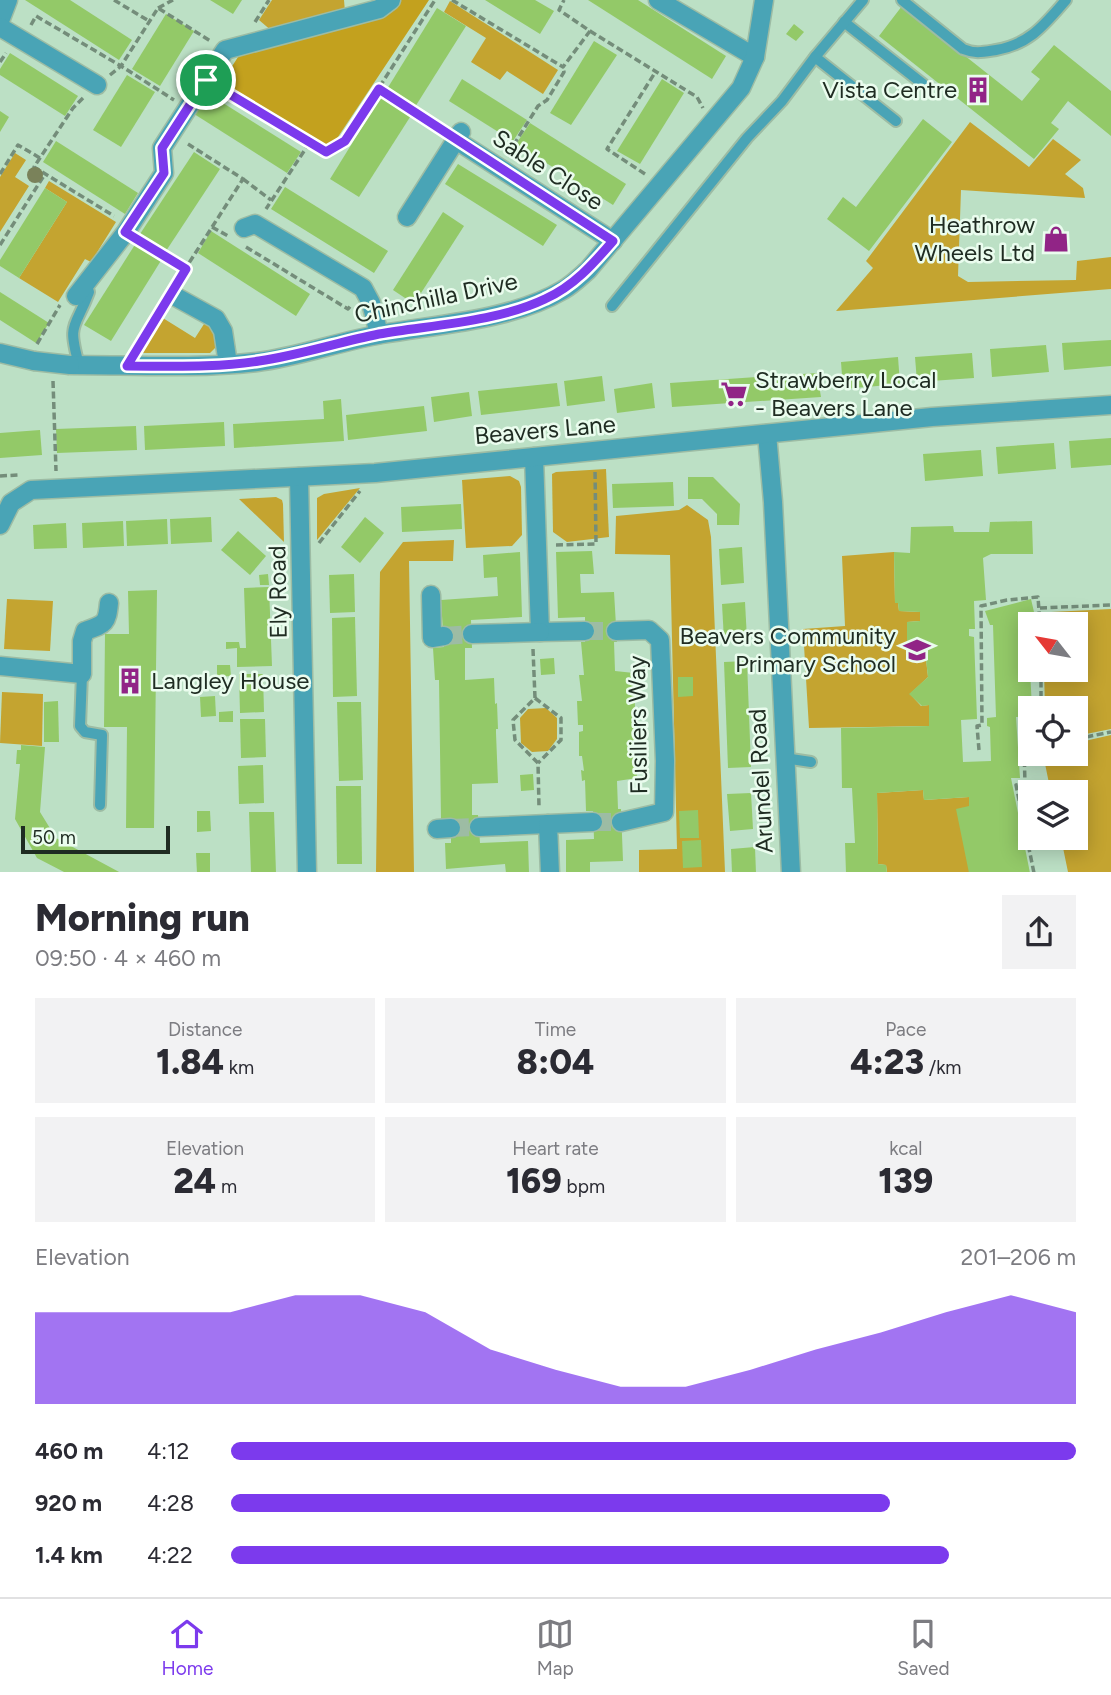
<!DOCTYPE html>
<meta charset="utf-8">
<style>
body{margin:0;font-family:Figtree,sans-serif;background:#f2f2f3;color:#2b2b33;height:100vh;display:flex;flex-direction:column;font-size:26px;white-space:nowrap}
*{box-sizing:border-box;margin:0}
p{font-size:23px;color:#7c7c81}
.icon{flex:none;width:38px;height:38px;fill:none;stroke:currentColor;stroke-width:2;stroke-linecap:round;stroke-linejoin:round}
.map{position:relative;height:872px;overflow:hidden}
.side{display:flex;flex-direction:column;background:#fff;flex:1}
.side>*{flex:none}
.needle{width:46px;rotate:301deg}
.tools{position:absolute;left:1018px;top:612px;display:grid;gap:14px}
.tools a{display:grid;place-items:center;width:70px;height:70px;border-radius:0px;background:#fff;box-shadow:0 4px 18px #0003;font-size:35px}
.scale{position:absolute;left:21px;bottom:18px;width:149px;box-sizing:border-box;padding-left:7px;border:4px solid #1f2c22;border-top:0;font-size:19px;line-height:24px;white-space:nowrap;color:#1f2c22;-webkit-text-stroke:5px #eafcee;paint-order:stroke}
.pin{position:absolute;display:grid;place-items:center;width:60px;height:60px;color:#fff;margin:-30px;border:4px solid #fff;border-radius:50%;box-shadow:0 2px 7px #0007}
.round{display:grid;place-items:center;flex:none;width:74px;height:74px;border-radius:0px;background:#f2f2f3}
.summary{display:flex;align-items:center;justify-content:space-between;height:119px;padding:0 35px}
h1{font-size:38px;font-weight:800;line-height:52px}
.metrics{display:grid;grid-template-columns:repeat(3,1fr);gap:10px;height:119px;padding:7px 35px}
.metrics div{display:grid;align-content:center;border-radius:0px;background:#f2f2f3;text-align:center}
.metrics b{font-size:35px;font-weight:800}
.metrics small{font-size:19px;font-weight:400}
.metrics p{font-size:19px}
.chart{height:196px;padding:14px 35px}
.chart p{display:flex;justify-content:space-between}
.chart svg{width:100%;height:126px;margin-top:7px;fill:#7c3aed;opacity:.7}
ul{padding:0 35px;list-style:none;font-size:23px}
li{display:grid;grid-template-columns:112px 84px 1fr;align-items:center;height:52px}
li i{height:18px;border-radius:9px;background:#7c3aed}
.menu{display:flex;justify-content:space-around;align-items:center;height:98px;border-top:2px solid #e1e1e2;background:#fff;font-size:19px;color:#7c7c81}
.menu a{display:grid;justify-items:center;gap:4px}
.menu .on{color:#7c3aed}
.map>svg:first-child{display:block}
</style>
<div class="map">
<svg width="1111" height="873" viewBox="0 0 1111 873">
<rect width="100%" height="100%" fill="#bce0c5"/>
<g fill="#c4a430">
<polygon points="272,0 344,0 345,12 273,32 259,20"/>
<polygon points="450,1 558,70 543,94 507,71 500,80 471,62 486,38 444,12"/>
<polygon points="970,122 1029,167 1053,139 1081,160 1065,174 1083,188 1085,198 961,190 958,276 968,282 1076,280 1077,261 1111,257 1111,289 836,311 873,268 866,261"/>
<polygon points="15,153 26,160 15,177 29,186 0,232 0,177"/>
<polygon points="49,181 116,222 91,262 85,259 58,302 19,278 67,202 45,188"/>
<polygon points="158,315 195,338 204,324 209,324 216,336 215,348 210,353 136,353"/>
<polygon points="606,469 609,537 567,542 553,532 552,474 556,472"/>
<polygon points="510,476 519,481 521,487 522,535 512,546 466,548 462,480"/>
<polygon points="360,488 317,540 317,498 324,494"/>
<polygon points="276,497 282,500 283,504 284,542 239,499"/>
<polygon points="687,505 708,520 711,537 725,872 639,872 639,850 677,849 670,555 615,554 616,516 679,510"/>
<polygon points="454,540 453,561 409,561 414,872 376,872 380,572 403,542"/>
<polygon points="894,552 895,603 898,603 899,611 920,612 920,621 907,622 907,641 926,659 928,677 910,694 921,706 929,705 929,726 809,728 803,629 845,626 842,556"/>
<polygon points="7,599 53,601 50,651 4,649"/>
<polygon points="1111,609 1111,729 1076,736 1076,709 1045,709 1044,670 1076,670 1076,625 1043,625 1043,618 1051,612"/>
<polygon points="2,692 43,694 42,746 0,743"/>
<polygon points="546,708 557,718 557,739 548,751 532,752 521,743 520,718 528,709"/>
<polygon points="1111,735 1111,872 1068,872 1061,838 1076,838 1076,793 1051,793 1043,754 1076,754 1076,743"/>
<polygon points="923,790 924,800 969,797 970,872 887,872 886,865 878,864 877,793"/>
</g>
<polygon fill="#c3a11e" points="401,0 429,0 330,149 222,82 238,57 246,50 386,12"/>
<g fill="#93c968">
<polygon points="25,0 70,0 132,40 119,60"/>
<polygon points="210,0 242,0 233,14"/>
<polygon points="485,0 535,0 554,11 540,34"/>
<polygon points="588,0 638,0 726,56 712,79"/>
<polygon points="902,6 1022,101 1040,79 1031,72 1054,45 1111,91 1111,136 1068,101 1051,123 1059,129 1034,159 879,36"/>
<polygon points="437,8 466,26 415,107 387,89"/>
<polygon points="166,14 194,31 160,86 132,69"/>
<polygon points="794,24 804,32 796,41 786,34"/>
<polygon points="594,41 617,55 571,125 550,113"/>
<polygon points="10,53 78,96 65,116 0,75 0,69"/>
<polygon points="127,75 155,92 121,147 93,130"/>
<polygon points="462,79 527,120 513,141 449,101"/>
<polygon points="662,79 684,93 640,164 617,151"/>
<polygon points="204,91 301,152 287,173 191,112"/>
<polygon points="382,95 412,114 359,197 330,179"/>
<polygon points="0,111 9,117 0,132"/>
<polygon points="923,119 952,142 869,251 827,219 843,197 856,207"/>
<polygon points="530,123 626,184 613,205 516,144"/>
<polygon points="56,141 138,193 125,214 43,162"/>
<polygon points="194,152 220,169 166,251 140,234"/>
<polygon points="458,164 557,225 543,246 445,184"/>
<polygon points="285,187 388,251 374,273 271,209"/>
<polygon points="45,188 67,202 19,278 0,266 0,260"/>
<polygon points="443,212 464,226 414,304 393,290"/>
<polygon points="211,231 310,294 296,316 198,253"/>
<polygon points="136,243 162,259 111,341 84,325"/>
<polygon points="0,292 49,323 36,343 0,320"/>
<polygon points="1111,340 1111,366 1064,370 1062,343"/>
<polygon points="1046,345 1049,372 992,377 990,349"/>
<polygon points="972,353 974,378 917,382 915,357"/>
<polygon points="898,357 900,384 843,389 841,362"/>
<polygon points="817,373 821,397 672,407 670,383"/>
<polygon points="602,376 605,401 567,406 564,381"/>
<polygon points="557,383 560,406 481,415 478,391"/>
<polygon points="652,383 655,408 617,413 614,389"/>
<polygon points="469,392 472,416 434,422 431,397"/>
<polygon points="341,399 344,441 234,448 233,424 324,419 323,401"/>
<polygon points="424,406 427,431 348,440 346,415"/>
<polygon points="224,422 225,446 145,450 144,426"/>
<polygon points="136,426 137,450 57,453 56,429"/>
<polygon points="40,430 42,455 0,458 0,433"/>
<polygon points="1111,438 1111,465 1071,468 1069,441"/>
<polygon points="1054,443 1056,469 998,474 996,447"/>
<polygon points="981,450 983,476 925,481 923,454"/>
<polygon points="688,477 713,477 740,504 739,525 717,525 717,514 702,499 688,499"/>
<polygon points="673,482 674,506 613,508 612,484"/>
<polygon points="461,504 462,529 402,532 401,507"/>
<polygon points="211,517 212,542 171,544 170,519"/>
<polygon points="365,517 384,533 360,563 341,547"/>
<polygon points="167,519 168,544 127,546 126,521"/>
<polygon points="123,521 124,546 83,548 82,523"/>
<polygon points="1032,521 1033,554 991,554 983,558 986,600 974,601 975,629 969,629 969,636 974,637 977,719 961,720 963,762 991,761 990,727 987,726 987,718 996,717 993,625 990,625 985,611 1031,599 1037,625 1031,625 1028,628 1032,709 1031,717 1016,717 1020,778 1011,778 1030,873 969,873 956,809 969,806 969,797 924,800 923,790 877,793 878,864 886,865 887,873 846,873 845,843 855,843 852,788 842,788 841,728 929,726 929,705 922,706 909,694 928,677 926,659 907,642 907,622 920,621 920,612 899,611 898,603 895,603 894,552 910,553 911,527 953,526 954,532 989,532 990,522"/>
<polygon points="66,523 67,548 34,549 33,525"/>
<polygon points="238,531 266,556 250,575 221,550"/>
<polygon points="742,547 744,583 721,585 719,549"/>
<polygon points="592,551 594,574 580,574 581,593 614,592 617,642 614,642 615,671 634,673 637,778 617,781 618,809 621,809 623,861 590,862 590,873 566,873 566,840 594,839 593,811 586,811 585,780 582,781 581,770 584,771 582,756 579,756 579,732 583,731 583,725 578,725 577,701 582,701 579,675 584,675 581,642 585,642 585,617 558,618 556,552"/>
<polygon points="520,552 522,617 471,620 472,648 465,648 465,680 494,678 495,704 497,703 498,729 496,729 496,733 498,783 472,784 472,815 478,815 480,843 528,841 529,873 506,873 505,864 446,869 445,843 451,843 451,818 441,819 439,680 435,680 433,648 444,647 441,600 498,596 497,577 484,578 483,555"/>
<polygon points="268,574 269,585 260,585 259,575"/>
<polygon points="354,574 355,612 330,613 329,575"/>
<polygon points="269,587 272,666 237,667 237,648 226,649 226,642 239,642 240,648 246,648 244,588"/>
<polygon points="157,590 154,828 126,828 127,727 104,727 105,634 129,634 128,591"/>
<polygon points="745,602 747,639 724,640 722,604"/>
<polygon points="355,617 357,696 333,697 332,618"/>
<polygon points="554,658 555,674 541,675 540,659"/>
<polygon points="747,661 751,767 728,768 724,662"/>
<polygon points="217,665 230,665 231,676 217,677"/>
<polygon points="239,674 263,674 264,712 240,713"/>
<polygon points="678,677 693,677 693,696 678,697"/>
<polygon points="215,696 216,716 201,717 200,697"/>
<polygon points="58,701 59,742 44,742 44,702"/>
<polygon points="337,702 361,702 363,780 339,781"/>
<polygon points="233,711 233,722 219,722 219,712"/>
<polygon points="240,719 265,719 266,757 241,758"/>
<polygon points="21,745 45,747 40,812 56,838 121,873 66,873 37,858 15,819 20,764 16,764 17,750 21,750"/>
<polygon points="263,765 264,803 239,804 238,766"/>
<polygon points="533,774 534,790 521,791 520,775"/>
<polygon points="336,786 361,786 362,864 337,864"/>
<polygon points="751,793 753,829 730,831 727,794"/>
<polygon points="698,810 699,838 680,838 679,811"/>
<polygon points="197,811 210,811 211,831 197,832"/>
<polygon points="249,812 274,812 276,873 251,873"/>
<polygon points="701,840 702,867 683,868 682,841"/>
<polygon points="755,847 756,873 732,873 731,849"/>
<polygon points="196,853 210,853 210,873 197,873"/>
</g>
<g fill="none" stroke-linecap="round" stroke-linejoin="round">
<g stroke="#9dbca4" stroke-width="18" stroke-dasharray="18 9" stroke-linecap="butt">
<polyline points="585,631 616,631"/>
<polyline points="444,636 472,634"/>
<polyline points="593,822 621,822"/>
<polyline points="451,828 479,827"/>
</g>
<g stroke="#9dbca4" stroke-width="14">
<g id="service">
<path d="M902,0L963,49C975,54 983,52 996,50C1030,44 1044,25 1066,0"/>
<polyline points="844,22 923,84"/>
<polyline points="815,57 896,121"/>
<polyline points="612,306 747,138 782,101 815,57 863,0"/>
<path d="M79,365C67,321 75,330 89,292L86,284"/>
<polyline points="82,674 80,726 85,732 102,735 100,805"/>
<polyline points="784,758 811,762"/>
</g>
</g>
<g stroke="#9dbca4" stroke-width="21">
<polyline id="pedestrian" points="76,296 126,232 164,173 162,148 225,50 379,9 391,0"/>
</g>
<g stroke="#9dbca4" stroke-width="21">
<g id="minor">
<polyline points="658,0 755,57"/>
<polyline points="0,21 8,0"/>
<polyline points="0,27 97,85"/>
<polyline points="456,140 613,241"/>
<polyline points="407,217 461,132"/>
<polyline points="244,228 255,224 363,288 371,303 379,334"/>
<polyline points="176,297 216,319 223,331 228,364"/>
<polyline points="0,353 34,361"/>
<path d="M70,365C132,365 195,369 257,362C299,357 340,341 382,334C440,324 512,320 563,290C572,285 580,277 588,270L741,88L755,57L764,0"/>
<polyline points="767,434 773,502 791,873"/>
<polyline points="534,457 540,632 585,631"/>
<polyline points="299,477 307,873"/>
<polyline points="0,525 11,503 31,490 375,473 932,417 1111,405"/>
<polyline points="431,595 432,638 444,636"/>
<polyline points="616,631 649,630 660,640 665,761 664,812 621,822"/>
<polyline points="472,634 540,632"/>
<path d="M0,666L82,674V641L85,631C105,624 107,624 109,603"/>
<polyline points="479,827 548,824"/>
<polyline points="437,829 451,828"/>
<polyline points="550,873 548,824 593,822"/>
</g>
</g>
<g stroke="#748d7a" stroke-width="3.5" stroke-dasharray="7 3.5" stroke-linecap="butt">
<polyline points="114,0 149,21"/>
<polyline points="452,0 563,67 590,31 559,10 564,0"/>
<polyline points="158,8 173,0"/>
<polyline points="255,22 269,0"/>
<polyline points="31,25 36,16 121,66 174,100"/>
<polyline points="590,31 697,97 703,108"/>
<polyline points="0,62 6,53"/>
<polyline points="110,75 121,66 158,8 212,42"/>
<polyline points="220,89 310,142 266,209"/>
<polyline points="379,89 441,130"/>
<polyline points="83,98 73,108 34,167 114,216"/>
<polyline points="310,142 326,152 345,141 435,0"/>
<polyline points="508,154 538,106 547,100 564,72 563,68"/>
<polyline points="0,174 18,145 40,158"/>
<polyline points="645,174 607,149 656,71"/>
<polyline points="243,179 271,200"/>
<polyline points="212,227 228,236"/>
<polyline points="139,241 186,269"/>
<polyline points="0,245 45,174"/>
<polyline points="246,247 348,309 352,304"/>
<polyline points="178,280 243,179 188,144"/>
<polyline points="37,344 60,305"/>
<polyline points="137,349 161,307"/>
<polyline points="53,381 56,471"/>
<polyline points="0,476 18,475"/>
<polyline points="319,543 360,491"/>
<polyline points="556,545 596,544 595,469"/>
<polyline points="1040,608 1111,605"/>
<polyline points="533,649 535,698 513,720 515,740 538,763 539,807"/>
<polyline points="1041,670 1041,709"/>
<polyline points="535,698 561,718 561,740 538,763"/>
<polyline points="1076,739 1111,732"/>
<polyline points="1024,746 1024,721 1031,721"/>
<polyline points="1031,746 1024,746 1025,784 1016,785 1034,873"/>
<polyline points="979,750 977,726 982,725 981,606 1007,600 1038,597 1040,625"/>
</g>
<use href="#service" stroke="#49a4b6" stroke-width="10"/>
<use href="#pedestrian" stroke="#49a4b6" stroke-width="18"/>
<use href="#minor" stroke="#49a4b6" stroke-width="18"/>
<g stroke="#9dbca4" stroke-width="21" stroke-linecap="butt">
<polyline id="minor-bridge" points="34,361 70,365"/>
</g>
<use href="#minor-bridge" stroke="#49a4b6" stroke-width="18"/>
</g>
<circle fill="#7a825a" cx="35" cy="175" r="8"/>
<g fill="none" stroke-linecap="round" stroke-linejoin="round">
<g stroke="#fff" stroke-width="14">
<path id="route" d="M206,80L326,152L345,141L379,89L613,241C593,264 574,286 545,299C497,322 431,325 379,334C339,342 300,355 259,361C216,368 171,366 127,366L186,269L125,232L164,173L162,148Z"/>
</g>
<use href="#route" stroke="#7c3aed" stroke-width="9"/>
</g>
<defs>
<g id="building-bare" transform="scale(2.1)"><path d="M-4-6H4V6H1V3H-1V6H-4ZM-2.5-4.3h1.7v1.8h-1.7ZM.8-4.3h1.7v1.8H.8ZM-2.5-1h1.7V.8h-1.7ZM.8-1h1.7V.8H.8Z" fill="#912486" stroke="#eafcee" stroke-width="2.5" paint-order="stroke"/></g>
<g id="shop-bare" transform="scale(2.1)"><path d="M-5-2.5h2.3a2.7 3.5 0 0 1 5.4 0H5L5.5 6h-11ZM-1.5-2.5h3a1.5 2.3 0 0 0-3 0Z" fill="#912486" stroke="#eafcee" stroke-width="2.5" paint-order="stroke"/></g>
<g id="supermarket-bare" transform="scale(2.1)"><path d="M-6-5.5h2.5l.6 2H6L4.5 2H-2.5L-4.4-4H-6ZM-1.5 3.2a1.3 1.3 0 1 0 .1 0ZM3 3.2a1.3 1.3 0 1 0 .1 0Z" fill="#912486" stroke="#eafcee" stroke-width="2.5" paint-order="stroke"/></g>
<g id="school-bare" transform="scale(2.1)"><path d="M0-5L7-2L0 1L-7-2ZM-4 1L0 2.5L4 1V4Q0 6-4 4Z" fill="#912486" stroke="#eafcee" stroke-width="2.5" paint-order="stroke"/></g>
</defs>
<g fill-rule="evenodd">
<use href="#building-bare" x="978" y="90"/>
<use href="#shop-bare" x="1056" y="239"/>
<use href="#supermarket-bare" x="734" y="394"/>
<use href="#school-bare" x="917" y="650"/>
<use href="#building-bare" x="130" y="681"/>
</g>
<g text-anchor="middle" stroke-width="5" stroke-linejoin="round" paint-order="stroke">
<g font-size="24" fill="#1f2c22" stroke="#eafcee" text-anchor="end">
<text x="957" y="98">Vista Centre</text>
<text x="1035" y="233">Heathrow<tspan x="1035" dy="28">Wheels Ltd</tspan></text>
<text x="755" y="388" text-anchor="start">Strawberry Local<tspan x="755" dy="28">- Beavers Lane</tspan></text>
<text x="896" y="644">Beavers Community<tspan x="896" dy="28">Primary School</tspan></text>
<text x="151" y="689" text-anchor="start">Langley House</text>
</g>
<g font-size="24" fill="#1f2c22" stroke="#eafcee">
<text transform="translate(548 170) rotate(33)" y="8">Sable Close</text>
<text transform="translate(436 298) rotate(-12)" y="8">Chinchilla Drive</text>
<text transform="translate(545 430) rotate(-5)" y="8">Beavers Lane</text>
<text transform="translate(278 592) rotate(-91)" y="8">Ely Road</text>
<text transform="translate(638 725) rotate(-91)" y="8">Fusiliers Way</text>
<text transform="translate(761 781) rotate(-93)" y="8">Arundel Road</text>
</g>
</g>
</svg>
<div class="tools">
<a><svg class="needle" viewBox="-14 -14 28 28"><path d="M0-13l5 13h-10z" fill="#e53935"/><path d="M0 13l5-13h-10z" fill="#7c7c81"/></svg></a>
<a><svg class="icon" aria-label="locate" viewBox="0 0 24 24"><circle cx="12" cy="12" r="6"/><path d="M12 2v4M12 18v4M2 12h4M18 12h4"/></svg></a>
<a><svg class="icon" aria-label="layers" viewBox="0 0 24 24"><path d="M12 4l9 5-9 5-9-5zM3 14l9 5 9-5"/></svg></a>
</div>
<div class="scale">50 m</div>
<div class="pin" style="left:206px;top:80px;background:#1e9e55"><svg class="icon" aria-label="arrive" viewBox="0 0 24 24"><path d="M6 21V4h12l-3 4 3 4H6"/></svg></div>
</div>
<section class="side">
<div class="summary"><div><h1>Morning run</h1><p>09:50 · 4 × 460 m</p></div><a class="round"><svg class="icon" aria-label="share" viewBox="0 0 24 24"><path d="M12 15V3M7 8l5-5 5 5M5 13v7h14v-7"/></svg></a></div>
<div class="metrics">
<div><p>Distance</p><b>1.84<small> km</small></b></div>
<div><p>Time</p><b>8:04</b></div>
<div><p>Pace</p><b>4:23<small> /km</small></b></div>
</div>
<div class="metrics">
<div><p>Elevation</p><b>24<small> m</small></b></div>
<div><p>Heart rate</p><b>169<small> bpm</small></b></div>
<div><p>kcal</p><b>139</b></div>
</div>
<div class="chart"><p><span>Elevation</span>201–206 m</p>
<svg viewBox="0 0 160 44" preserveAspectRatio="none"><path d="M0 44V12L10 12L20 12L30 12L40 6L50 6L60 12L70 25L80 32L90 38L100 38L110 32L120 25L130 19L140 12L150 6L160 12V44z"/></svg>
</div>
<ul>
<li><b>460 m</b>4:12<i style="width:100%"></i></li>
<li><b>920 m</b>4:28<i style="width:78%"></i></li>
<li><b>1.4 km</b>4:22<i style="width:85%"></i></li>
</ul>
</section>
<nav class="menu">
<a class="on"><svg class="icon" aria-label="home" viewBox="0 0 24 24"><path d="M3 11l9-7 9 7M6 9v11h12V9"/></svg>Home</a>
<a><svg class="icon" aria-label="map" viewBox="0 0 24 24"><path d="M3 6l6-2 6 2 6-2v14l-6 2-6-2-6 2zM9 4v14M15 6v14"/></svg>Map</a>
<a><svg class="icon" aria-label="saved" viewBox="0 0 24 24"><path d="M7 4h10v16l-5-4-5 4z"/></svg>Saved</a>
</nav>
